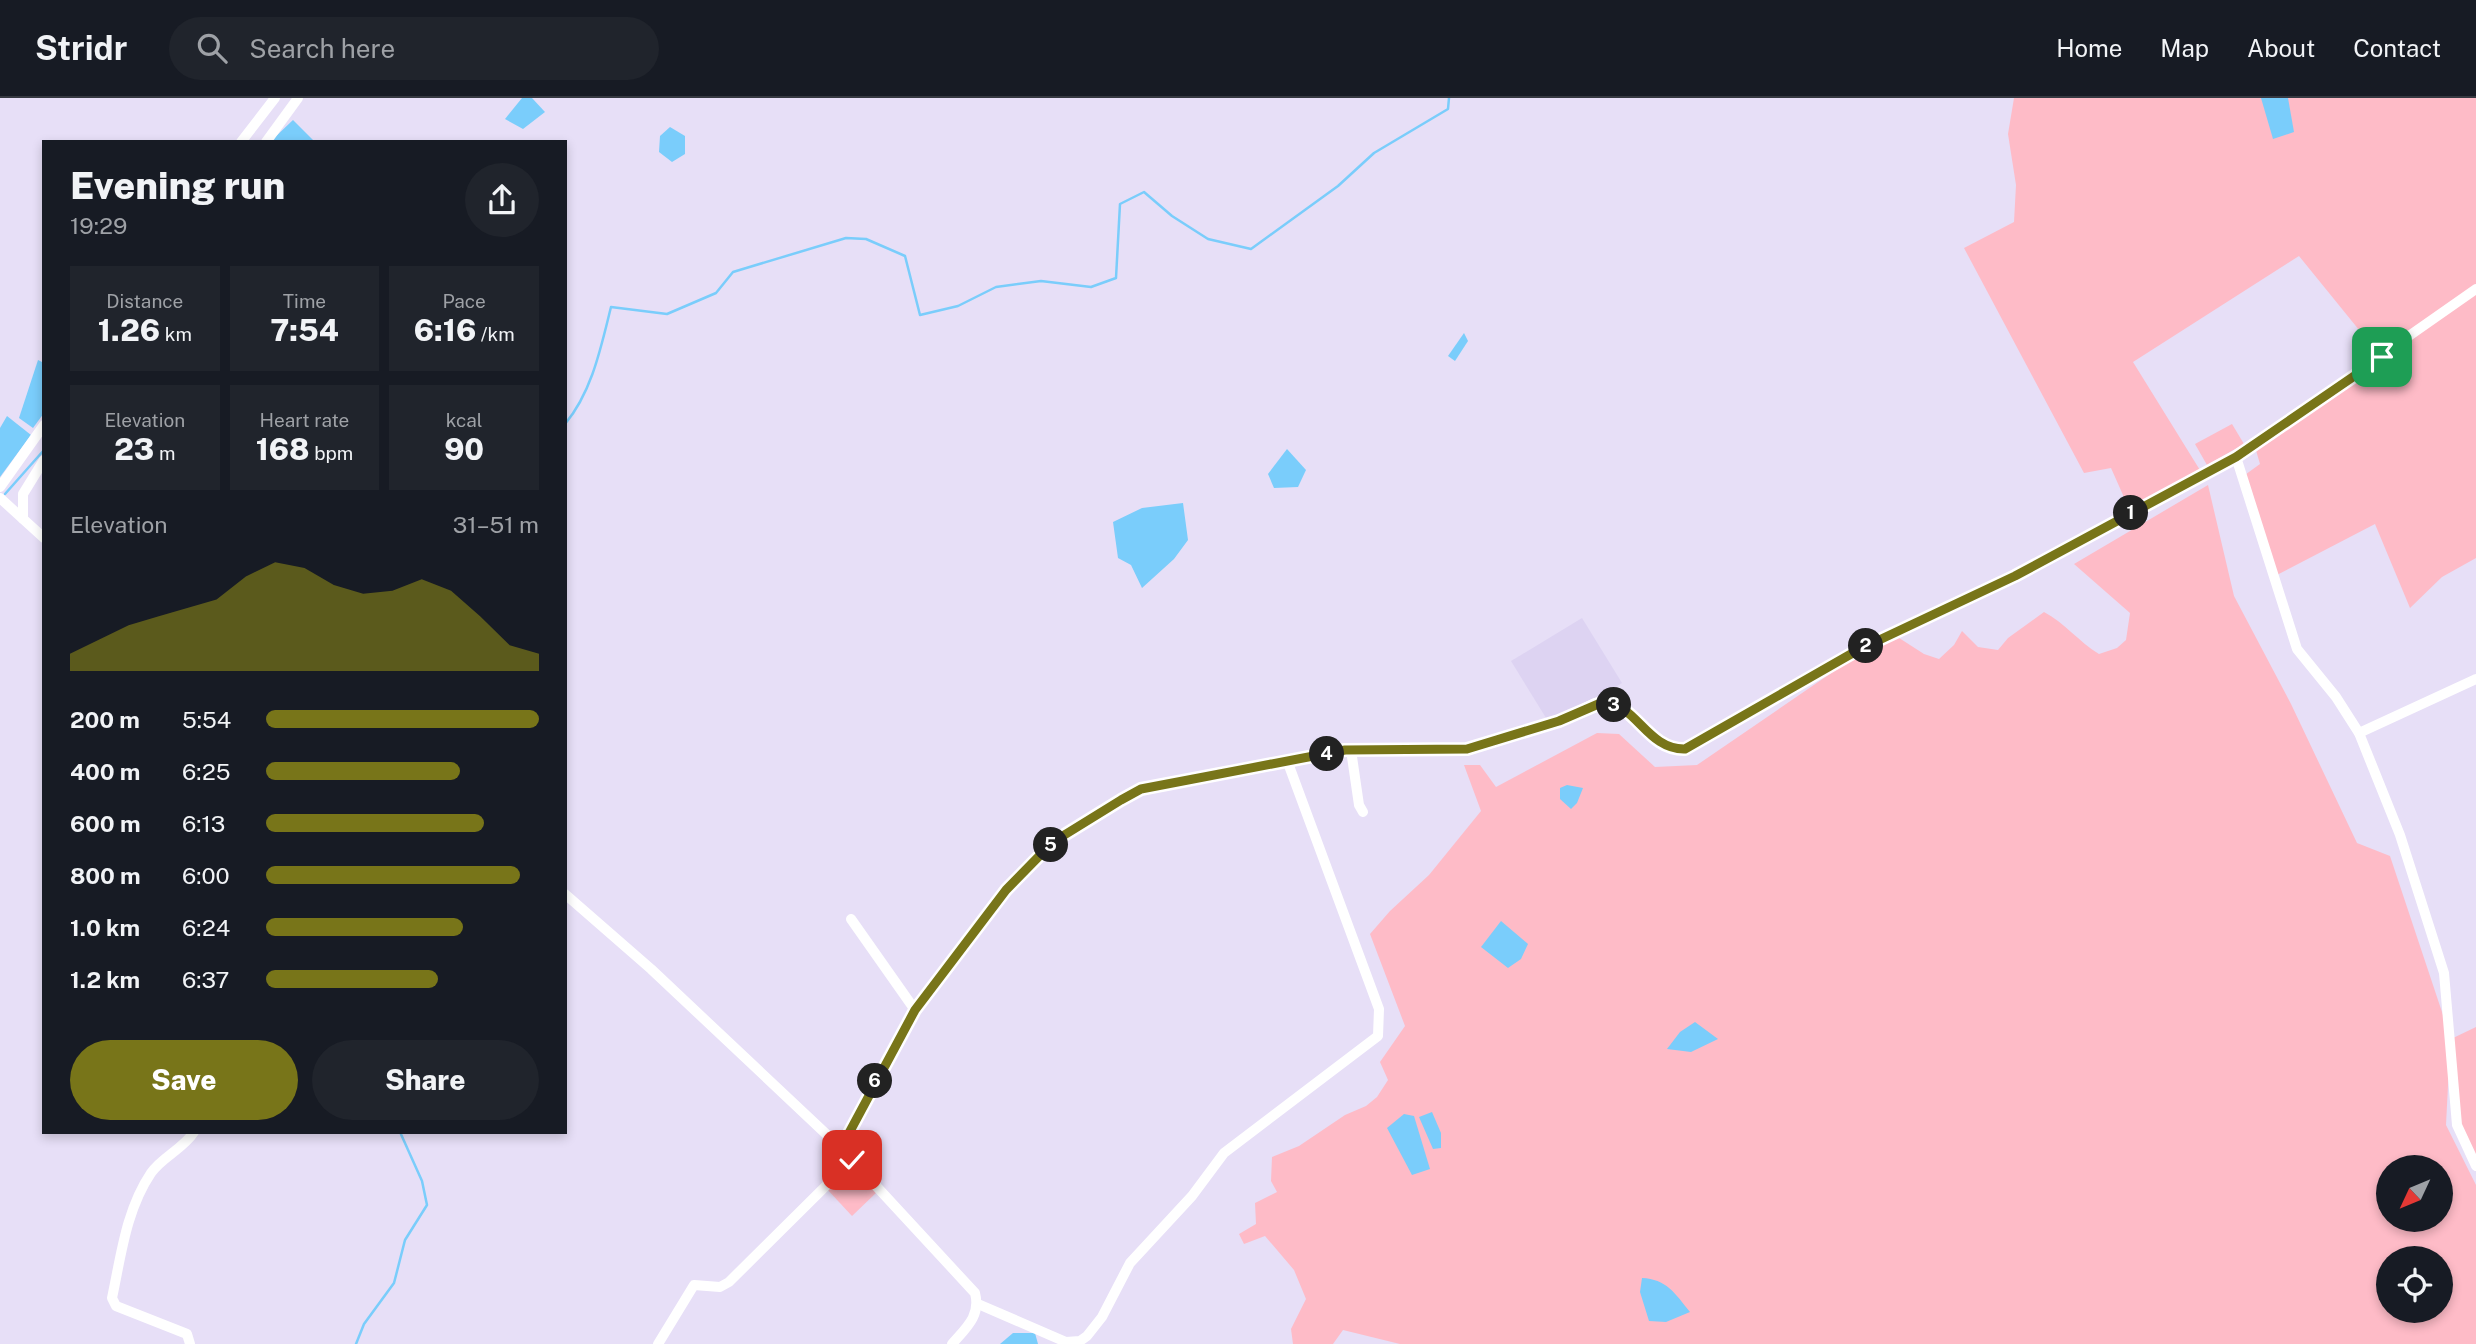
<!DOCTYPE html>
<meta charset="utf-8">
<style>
body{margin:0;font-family:"Public Sans",sans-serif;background:#20242c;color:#f1f3f6;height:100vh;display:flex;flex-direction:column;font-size:26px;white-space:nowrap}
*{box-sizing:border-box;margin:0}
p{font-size:23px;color:#9ea1a6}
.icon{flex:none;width:38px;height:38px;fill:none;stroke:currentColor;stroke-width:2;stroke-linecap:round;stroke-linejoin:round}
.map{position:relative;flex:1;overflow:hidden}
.side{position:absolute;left:42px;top:42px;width:525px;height:994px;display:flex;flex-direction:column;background:#171b24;border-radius:0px;box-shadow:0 4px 10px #0003}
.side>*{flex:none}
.needle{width:46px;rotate:226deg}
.buttons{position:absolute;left:2376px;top:1057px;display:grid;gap:14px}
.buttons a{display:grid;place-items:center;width:77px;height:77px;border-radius:50%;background:#171b24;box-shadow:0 4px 10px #0003;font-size:35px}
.pin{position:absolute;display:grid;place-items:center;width:60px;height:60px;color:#fff;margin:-30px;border-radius:14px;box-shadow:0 4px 10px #0006}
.km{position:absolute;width:35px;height:35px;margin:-18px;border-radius:50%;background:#222;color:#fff;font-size:19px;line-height:35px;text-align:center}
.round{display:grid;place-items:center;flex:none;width:74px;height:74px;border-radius:37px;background:#20242c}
.summary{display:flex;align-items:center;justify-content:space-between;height:119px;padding:0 28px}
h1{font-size:38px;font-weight:800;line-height:52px}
.figures{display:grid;grid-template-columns:repeat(3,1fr);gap:10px;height:119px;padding:7px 28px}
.figures div{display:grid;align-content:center;border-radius:0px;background:#20242c;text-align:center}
.figures b{font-size:30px;font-weight:800}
.figures small{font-size:19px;font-weight:400}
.figures p{font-size:19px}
.chart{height:196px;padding:14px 28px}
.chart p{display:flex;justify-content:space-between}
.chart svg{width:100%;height:126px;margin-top:7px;fill:#787519;opacity:.7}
.cta{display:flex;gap:14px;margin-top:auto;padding:14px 28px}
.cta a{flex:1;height:80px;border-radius:42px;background:#787519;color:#fff;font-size:28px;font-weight:800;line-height:80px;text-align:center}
.cta a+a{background:#20242c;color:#f1f3f6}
ul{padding:0 28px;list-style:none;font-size:23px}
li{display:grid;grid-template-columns:112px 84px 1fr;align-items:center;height:52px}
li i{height:18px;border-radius:9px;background:#787519}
header{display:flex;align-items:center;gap:42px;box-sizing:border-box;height:98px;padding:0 35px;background:#171b24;border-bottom:2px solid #363941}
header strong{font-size:33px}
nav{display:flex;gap:38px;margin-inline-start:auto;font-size:24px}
.search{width:490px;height:63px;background:#20242c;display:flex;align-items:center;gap:18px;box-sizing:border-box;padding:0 24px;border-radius:38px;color:#9ea1a6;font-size:26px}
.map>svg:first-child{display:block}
</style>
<header>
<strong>Stridr</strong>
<div class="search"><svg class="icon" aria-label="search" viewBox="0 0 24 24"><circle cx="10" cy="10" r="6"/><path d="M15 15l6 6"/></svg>Search here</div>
<nav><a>Home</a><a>Map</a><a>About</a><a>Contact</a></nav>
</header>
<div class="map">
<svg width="2476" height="1246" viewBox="0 0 2476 1246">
<rect width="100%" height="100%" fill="#e7dff7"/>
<polygon fill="#ddd3f2" points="1582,520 1622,585 1551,628 1511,563"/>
<g fill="#febbc7" fill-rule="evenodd">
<polygon points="2014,0 2476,0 2476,460 2442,479 2410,510 2375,426 2273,479 2242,379 2260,366 2255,349 2381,259 2299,158 2133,264 2203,377 2131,415 2111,370 2084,375 1964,150 2014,124 2016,87 2008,36"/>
<polygon points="2232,326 2244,346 2207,367 2195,346"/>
<path d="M2208,387L2234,498L2291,606L2357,745L2390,758L2451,941L2476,929V1060L2457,1027L2450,948L2446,1027L2476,1087V1246H1400L1343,1232L1333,1246H1293L1291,1231L1306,1201L1294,1172L1265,1138L1244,1146L1239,1136L1256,1126L1255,1105L1277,1094L1271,1083L1272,1059L1299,1048L1345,1017L1366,1008L1377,999L1388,982L1380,964L1405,928L1370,836L1390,813L1429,777L1481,713L1464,667H1480L1496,689L1597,635L1619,636L1655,669L1697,667L1843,567L1896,538L1924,556L1939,561L1954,547L1962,533L1978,549L1998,552L2008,540L2044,514C2065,525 2079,544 2099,556L2117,550L2126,542L2130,515L2074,466ZM2389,1069H2441V1122H2389ZM2389,1160H2441V1213H2389Z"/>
<polygon points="852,1065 878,1093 852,1118 826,1090"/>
</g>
<g fill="#7acdfb">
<polygon points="522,0 532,0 545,14 523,31 505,21"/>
<polygon points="2261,0 2288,0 2294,34 2273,41"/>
<polygon points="293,22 315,44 272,42"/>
<polygon points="670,29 685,38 685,56 672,64 659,54 660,38"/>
<polygon points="1464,235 1468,243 1455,263 1448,258"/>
<polygon points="38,262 44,265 44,315 33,330 19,320"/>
<polygon points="7,318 31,337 0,379 0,330"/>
<polygon points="1287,351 1306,372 1298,389 1274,390 1268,376"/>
<polygon points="1183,405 1188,442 1174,461 1142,490 1131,467 1118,460 1113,424 1142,410"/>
<polygon points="1567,687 1583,690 1577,705 1571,711 1560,701 1560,690"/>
<polygon points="1501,823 1528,846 1521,861 1508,870 1481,849"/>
<polygon points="1695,924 1718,941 1691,954 1667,951 1680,934"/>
<polygon points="1432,1014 1441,1035 1441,1050 1433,1051 1419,1019"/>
<polygon points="1404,1016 1414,1018 1430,1071 1412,1077 1387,1030"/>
<path d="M1642,1180C1666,1181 1675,1195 1690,1214L1666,1224L1649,1223L1640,1194Z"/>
<polygon points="1013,1235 1035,1235 1038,1246 1000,1246"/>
</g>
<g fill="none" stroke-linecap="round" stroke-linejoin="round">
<g stroke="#7acdfb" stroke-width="2.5">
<path d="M565,326C592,294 601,249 611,209L667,216L716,195L733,174L846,140L866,141L905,158L920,217L958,208L996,189L1041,183L1091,189L1116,180L1120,106L1144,94L1172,118L1208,141L1251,151L1338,88L1374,55L1448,11L1449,0"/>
<polyline points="5,396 44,352"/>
<polyline points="356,1246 364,1226 394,1185 405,1142 427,1107 422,1083 400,1034"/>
</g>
<g stroke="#fff" stroke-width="10">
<polyline points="241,44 275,0"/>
<polyline points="266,44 298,0"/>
<polyline points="2236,359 2297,551 2336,599 2359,635 2400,737 2444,875 2457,1027 2476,1068"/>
<polyline points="0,389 44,327"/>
<polyline points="0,400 44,440"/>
<polyline points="23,421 23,396 44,362"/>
<polyline points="2359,635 2476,581"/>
<polyline points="1351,652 1359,707 1363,714"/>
<path d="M565,796L651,871L841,1050L975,1195C981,1218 966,1230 952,1246"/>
<polyline points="851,821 915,912"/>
<polyline points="841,1050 915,912 1006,792 1053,744 1141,691 1345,652 1467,651 1559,623 1595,605 1608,604 1621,611 1662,647 1685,651 1858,552 2015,478 2236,359 2476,191"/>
<polyline points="978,1206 1066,1244 1080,1243 1087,1238 1102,1219 1130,1165 1192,1098 1224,1055 1378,938 1379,911 1288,665"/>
<path d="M190,1246L187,1236L116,1208L112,1200C121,1158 126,1112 151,1075C162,1059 183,1051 194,1034"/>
<polyline points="658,1246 694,1187 720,1189 729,1184 852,1062"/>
</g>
</g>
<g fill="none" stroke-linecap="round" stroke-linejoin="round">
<g stroke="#fff" stroke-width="14">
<path id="route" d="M852,1062L841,1050L915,912L1006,792L1053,744L1121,702L1141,691L1345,652L1467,651L1559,623L1603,604C1636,605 1647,652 1685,651L1858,552L2015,478L2236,359L2382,259"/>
</g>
<use href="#route" stroke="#787519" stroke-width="9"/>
</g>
</svg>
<div class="buttons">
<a><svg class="needle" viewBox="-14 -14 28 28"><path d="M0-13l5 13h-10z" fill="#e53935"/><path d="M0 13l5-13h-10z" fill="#9ea1a6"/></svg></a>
<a><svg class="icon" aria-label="locate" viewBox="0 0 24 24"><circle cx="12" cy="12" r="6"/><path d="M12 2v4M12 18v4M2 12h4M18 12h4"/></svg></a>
</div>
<div class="pin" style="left:2382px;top:259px;background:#1e9e55"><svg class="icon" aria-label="arrive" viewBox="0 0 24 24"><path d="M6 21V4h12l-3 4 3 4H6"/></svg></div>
<div class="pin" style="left:852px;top:1062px;background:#d93025"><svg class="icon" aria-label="check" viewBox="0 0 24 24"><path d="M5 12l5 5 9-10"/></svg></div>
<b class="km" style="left:2131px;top:415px">1</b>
<b class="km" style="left:1866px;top:548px">2</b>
<b class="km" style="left:1614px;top:607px">3</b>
<b class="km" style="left:1327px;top:656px">4</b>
<b class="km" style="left:1051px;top:747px">5</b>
<b class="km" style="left:875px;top:983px">6</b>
<section class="side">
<div class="summary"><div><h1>Evening run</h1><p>19:29</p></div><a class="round"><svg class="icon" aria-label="share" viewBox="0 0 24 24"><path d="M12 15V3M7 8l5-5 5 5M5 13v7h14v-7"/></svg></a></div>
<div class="figures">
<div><p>Distance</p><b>1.26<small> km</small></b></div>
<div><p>Time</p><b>7:54</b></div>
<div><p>Pace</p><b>6:16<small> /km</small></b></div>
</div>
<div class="figures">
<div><p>Elevation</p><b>23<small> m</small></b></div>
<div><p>Heart rate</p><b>168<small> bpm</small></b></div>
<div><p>kcal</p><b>90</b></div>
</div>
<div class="chart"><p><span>Elevation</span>31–51 m</p>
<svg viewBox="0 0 160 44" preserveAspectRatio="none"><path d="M0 44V38L10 33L20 28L30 25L40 22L50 19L60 11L70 6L80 8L90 14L100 17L110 16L120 12L130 16L140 25L150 35L160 38V44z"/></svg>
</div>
<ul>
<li><b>200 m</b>5:54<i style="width:100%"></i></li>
<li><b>400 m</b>6:25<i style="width:71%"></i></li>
<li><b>600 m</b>6:13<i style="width:80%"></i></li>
<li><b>800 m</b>6:00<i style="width:93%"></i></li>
<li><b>1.0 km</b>6:24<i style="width:72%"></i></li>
<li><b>1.2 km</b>6:37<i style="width:63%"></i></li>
</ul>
<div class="cta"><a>Save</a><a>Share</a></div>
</section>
</div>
